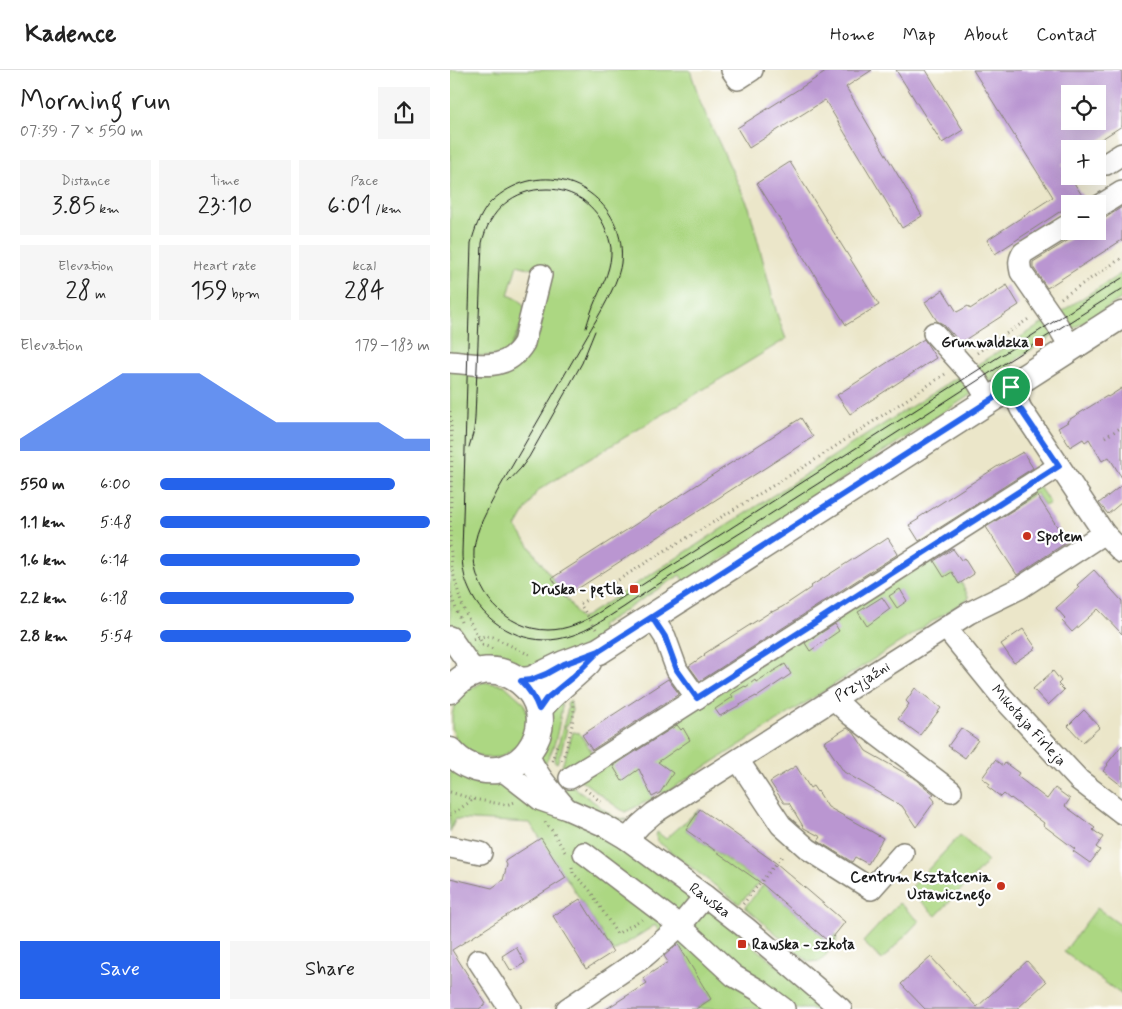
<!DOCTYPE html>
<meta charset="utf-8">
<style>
body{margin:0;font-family:Mynerve,sans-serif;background:#f6f6f6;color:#222;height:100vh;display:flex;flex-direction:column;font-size:19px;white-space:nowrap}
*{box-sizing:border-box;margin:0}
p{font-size:16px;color:#767676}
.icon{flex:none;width:28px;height:28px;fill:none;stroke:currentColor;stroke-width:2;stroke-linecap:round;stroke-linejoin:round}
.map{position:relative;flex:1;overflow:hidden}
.details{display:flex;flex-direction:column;background:#fff;width:450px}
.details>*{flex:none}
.tools{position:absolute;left:611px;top:15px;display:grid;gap:10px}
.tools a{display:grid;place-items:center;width:45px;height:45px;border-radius:0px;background:#fff;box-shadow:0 5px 20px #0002;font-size:25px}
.pin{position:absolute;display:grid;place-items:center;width:42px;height:42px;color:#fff;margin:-21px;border:2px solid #fff;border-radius:50%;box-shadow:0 1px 5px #0007}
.round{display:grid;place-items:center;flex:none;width:52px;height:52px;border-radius:0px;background:#f6f6f6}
.overview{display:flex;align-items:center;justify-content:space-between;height:85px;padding:0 20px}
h1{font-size:28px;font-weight:600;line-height:38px}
.figures{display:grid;grid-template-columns:repeat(3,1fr);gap:8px;height:85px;padding:5px 20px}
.figures div{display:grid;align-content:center;border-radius:0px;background:#f6f6f6;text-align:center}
.figures b{font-size:25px;font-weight:600}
.figures small{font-size:14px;font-weight:400}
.figures p{font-size:14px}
.chart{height:140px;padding:10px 20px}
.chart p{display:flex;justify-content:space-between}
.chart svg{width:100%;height:90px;margin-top:5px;fill:#2563eb;opacity:.7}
.primary-button{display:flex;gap:10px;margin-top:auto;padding:10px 20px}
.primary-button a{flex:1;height:58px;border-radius:0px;background:#2563eb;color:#fff;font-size:20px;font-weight:600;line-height:58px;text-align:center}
.primary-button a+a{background:#f6f6f6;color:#222}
ul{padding:0 20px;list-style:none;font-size:16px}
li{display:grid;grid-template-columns:80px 60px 1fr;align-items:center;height:38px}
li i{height:12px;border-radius:6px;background:#2563eb}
header{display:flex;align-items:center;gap:30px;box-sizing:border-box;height:70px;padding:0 25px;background:#fff;border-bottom:1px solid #e0e0e0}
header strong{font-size:24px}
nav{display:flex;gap:28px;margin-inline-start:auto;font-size:18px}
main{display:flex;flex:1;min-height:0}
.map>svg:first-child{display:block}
</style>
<header>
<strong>Kadence</strong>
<nav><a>Home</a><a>Map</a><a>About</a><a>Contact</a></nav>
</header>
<main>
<section class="details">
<div class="overview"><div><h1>Morning run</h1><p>07:39 · 7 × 550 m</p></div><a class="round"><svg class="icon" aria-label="share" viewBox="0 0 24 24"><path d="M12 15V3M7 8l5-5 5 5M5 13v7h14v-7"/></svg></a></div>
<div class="figures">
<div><p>Distance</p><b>3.85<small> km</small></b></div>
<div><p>Time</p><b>23:10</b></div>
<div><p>Pace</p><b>6:01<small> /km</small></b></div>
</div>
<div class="figures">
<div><p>Elevation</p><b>28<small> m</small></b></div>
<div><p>Heart rate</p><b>159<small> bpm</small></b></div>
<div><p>kcal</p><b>284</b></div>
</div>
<div class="chart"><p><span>Elevation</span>179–183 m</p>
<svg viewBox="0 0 160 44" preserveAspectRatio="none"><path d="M0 44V38L10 30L20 22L30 14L40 6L50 6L60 6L70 6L80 14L90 22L100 30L110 30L120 30L130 30L140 30L150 38L160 38V44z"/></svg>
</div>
<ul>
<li><b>550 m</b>6:00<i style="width:87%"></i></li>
<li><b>1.1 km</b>5:48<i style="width:100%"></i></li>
<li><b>1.6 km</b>6:14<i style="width:74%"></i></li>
<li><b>2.2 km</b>6:18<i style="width:72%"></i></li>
<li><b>2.8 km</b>5:54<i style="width:93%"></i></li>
</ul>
<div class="primary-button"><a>Save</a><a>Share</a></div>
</section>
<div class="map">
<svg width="672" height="939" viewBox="0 0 672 939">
<rect width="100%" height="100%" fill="#fff"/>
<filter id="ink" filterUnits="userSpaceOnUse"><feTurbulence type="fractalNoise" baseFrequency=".02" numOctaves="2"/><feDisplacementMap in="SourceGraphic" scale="10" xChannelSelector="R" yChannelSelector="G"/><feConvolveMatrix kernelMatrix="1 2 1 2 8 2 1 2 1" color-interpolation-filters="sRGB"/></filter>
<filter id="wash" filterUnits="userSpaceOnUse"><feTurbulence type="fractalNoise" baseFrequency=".0096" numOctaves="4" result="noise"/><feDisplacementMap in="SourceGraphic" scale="20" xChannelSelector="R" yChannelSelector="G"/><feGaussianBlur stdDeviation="1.12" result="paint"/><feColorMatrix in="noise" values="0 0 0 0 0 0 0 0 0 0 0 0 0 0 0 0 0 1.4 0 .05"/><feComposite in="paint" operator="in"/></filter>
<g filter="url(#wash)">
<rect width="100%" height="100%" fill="#ebe6c9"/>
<g fill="#acd782" stroke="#647a4f">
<path d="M0,0H240L251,34L299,137L327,244L336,269L87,421L66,457L131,549L222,491L399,376L672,203V228L613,265L606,264L561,293L563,297L407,399L236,514L230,505L150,556L156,565L88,602L29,590L8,568L0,551V298H52L98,203L67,195L58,225C71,230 73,231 76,244L57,285L0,287Z"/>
<polygon points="585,411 600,433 595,436 586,423 490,484 492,487 485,492 494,507 502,502 509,513 511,512 519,528 215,723 210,722 202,727 202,729 175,742 167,737 112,696 123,662 129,663 148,691"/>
<polygon points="33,612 54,615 75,634 79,654 70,675 51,687 33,688 11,677 7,671 2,659 2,645 5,632 9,627 13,623"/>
<polygon points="120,630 122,640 118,655 115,656 115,658 117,659 111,682 107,693 104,691 118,638 117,633"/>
<path d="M110,631L112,637C108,658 106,682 91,698L89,691L97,647Z"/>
<polygon points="0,696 47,708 163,771 265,843 378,939 246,939 261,929 228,874 219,879 205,855 163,882 130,829 80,753 5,749 0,763"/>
<polygon points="120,714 164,747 178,750 168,751 163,749 121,729 113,723 115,719"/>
<polygon points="250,739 236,760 301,807 304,804 312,810 289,834 207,771 206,766 207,762 216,769 236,751"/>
<polygon points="510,765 538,791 486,846 459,820"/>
<polygon points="319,808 323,812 318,819 379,872 386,864 387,871 371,891 359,892 295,837"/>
<polygon points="449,833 469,851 432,890 413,872"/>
<polygon points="647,838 672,856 672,925 614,882"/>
</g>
<g id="blocks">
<g fill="#ba96d1" fill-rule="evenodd">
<polygon points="379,0 422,0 396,17 472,146 452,158 375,30 299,78 287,58"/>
<polygon points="446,0 476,0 513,60 492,73"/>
<path d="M523,0H672V56L636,79H620V89L612,94L633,127L622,134H620V135L545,184L537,170L603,127ZM620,24H648V51H620Z"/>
<polygon points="340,92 429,235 396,255 307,113"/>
<polygon points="672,137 672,170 597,218 583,197 583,192 627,165 630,161 648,161 648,150 655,148"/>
<polygon points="557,215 569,235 510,273 502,263 502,264 493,254 487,251 475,232 493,220 507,242 518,236 520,239"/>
<polygon points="474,269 486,288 400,344 387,325"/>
<polygon points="672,318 672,408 659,387 652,391 639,369 635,372 633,369 620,377 608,358 618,352 617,351 657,326 658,327"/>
<polygon points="351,348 363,367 115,527 102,508"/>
<polygon points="573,382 583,398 469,471 459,455 469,449 468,448 548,396"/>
<polygon points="672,415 672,432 658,444 649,433"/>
<polygon points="587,425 617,472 567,505 536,457"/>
<polygon points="438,468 448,484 250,611 239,596 255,585 254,584 265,577 322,541 322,542 332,537 362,517 361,516 372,509 428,473 429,474"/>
<polygon points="503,479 511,490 514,488 524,504 509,514 502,502 494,507 484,491"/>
<polygon points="644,500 672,531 672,564 648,539 622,562 612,551 615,548 606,538 629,517 627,515"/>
<polygon points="450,519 457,531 447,538 439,526"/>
<polygon points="432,527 440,539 417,556 408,542"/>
<polygon points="385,554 389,561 360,581 355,573"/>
<polygon points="573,559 586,578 564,593 551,574"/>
<polygon points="335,594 341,604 307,627 306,626 270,646 265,639 283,627 281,624 295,616 296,617 305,610 306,612"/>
<polygon points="603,601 611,611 608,614 614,620 598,635 583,619"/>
<polygon points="218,609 229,624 142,680 132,665"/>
<polygon points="465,618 491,638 470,665 448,649 459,634 456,631"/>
<polygon points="634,640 650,657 633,672 618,656"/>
<polygon points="227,655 231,660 233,658 240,670 208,692 223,703 210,723 202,727 189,699 172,711 163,696"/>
<polygon points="397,658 404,663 416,681 462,707 484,724 481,726 485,731 466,757 452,736 394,702 374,672"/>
<polygon points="511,658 528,670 515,688 498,676"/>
<polygon points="672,675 672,716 653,701 658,695 657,694"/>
<polygon points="545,690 553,696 555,693 569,703 567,706 597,729 605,718 620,729 615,736 645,758 643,760 653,767 646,777 650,780 640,793 623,781 625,779 593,755 594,753 561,728 560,729 554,724 551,727 538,717 540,714 532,708"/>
<polygon points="346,696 360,718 363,716 367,722 368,721 378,737 433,768 418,794 405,787 402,792 368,771 371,767 354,758 339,733 334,733 320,712"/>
<polygon points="250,739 326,793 395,852 379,872 311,813 236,760"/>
<polygon points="91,768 116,808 2,880 36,934 29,939 0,939 0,808 42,818 53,810 57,795 55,791"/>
<polygon points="130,829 163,882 136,899 103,846"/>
<polygon points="228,874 261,929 246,939 156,939 197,913 193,908 218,892 214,886"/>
<polygon points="66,877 75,893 61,901 52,886"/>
<polygon points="481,887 527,937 577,891 596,912 567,939 475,939 451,914"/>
</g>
</g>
</g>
<g filter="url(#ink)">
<use href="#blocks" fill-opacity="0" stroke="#848172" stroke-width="1"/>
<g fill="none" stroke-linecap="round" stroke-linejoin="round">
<g stroke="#848172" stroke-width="24">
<g id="minor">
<polyline points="282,0 288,9 302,0"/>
<polyline points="656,94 672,84"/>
<polyline points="648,137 672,122"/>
<path d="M620,154L573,183C569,190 569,193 571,202L605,251L621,278"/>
<polyline points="484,263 527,311 539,331"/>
<path d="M0,292C30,294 56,303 74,273L91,205"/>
<polyline points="561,317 571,339 654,463 672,482"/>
<polyline points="202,547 215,567 227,600 247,628"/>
<polyline points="496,558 552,627 629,710 672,743"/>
<polyline points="0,567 19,594 28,602"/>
<polyline points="384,629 401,645 501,721"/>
<path d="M78,683C85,704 101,720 115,737"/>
<polyline points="288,690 331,755 358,779 421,819 453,783"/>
<polyline points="51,699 91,730 117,739 155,756 177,769 255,826 296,858 391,939"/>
<polyline points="120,708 148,691 609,396"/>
<polyline points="177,769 190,755 204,743 519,543 570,518 654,463"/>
<polyline points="0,777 31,783"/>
<polyline points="134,783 230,856 284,906 310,921 334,939"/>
<polyline points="28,890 60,939"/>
<polyline points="117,939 195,886 230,856 255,826"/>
</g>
</g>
<g stroke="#848172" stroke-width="29">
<g id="major">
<polyline points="71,611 81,610 114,594 149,581 672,245"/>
<path d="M0,620C43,569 118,628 79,681C72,691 60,698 47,700C29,702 12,695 0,681"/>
<path d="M89,639C103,621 122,608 138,592"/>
</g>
</g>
<g stroke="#848172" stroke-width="3" stroke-dasharray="1 4" stroke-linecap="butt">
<polyline points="611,228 672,188"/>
<polyline points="527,283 580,248"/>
<polyline points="0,341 2,374 0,473 2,499 11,532 19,550 33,575"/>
<polyline points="655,367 672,357"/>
<polyline points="0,523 11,552"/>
<polyline points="146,559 130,534 216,480 242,465 360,393 497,303"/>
<polyline points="23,569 35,566 43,567 82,586"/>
<polyline points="27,576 33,575 43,579"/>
<path d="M112,690C117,680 127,641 123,631"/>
<polyline points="102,691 107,675"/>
<polyline points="135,719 151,732"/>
<polyline points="0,722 23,729 56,735 65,732"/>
<polyline points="0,745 23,730"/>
<polyline points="95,752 103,762 115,782"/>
<polyline points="122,797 123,803 139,819 167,864 192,849"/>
<polyline points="293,834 333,785"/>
</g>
<use href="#minor" stroke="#fff" stroke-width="21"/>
<use href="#major" stroke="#fff" stroke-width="26"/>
<g stroke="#1c1c1c" stroke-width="1">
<path d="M672,208L148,543C133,552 117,560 98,560C56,560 21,521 24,479C26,458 38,440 47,422C75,374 102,326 130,278C142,256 168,217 171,193C177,139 125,95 72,113C60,117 47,125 38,135C29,147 25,159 21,173L12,483C12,495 14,508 19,519C33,553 72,575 108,569C133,565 153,550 174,537C195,523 217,508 239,495C335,436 429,374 524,313C573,281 623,250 672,219"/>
<path d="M19,377L24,360L25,348L32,173C39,141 63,119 97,119C110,119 122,123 133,130C143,138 151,147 156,160C158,166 160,171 161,178C162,197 154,212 146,229C142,238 139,248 136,258"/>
<polyline points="58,412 71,398 79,387 132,293 145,261"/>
</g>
</g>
</g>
<g fill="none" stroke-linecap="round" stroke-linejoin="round" filter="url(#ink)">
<g stroke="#fff" stroke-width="10">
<path id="route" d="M561,317L149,581L124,606L96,629L89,639C85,628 80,620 71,611L81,610L96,604L114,594L149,581L202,547L215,567L227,600L247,628L609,396L569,337L561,317"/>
</g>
<use href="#route" stroke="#2563eb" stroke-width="6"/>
</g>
<g fill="#c8321e" stroke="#fff" stroke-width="2">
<rect x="584" y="267" width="10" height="10" rx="2.5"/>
<circle cx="577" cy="466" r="5"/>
<rect x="179" y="514" width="10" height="10" rx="2.5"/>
<circle cx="551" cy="816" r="5"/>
<rect x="287" y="869" width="10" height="10" rx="2.5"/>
</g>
<g text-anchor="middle" stroke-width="4.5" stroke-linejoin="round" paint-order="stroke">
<g font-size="15" font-weight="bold" fill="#1c1c1c" stroke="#fff" text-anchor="end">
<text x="579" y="277">Grunwaldzka</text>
<text x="587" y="471" text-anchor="start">Społem</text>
<text x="174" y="524">Druska - pętla</text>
<text x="541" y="812">Centrum Kształcenia<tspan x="541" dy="17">Ustawicznego</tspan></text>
<text x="302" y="879" text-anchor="start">Rawska - szkoła</text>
</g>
<g font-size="15" fill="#1c1c1c" stroke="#fff">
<text transform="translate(412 611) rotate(-32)" y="5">Przyjaźni</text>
<text transform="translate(579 655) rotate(48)" y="5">Mikołaja Firleja</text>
<text transform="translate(260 830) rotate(37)" y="5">Rawska</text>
</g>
</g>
</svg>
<div class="tools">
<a><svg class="icon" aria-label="locate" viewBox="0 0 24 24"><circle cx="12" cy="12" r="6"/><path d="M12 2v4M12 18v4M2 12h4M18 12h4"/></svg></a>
<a>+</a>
<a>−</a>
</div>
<div class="pin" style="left:561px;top:317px;background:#1e9e55"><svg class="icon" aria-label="arrive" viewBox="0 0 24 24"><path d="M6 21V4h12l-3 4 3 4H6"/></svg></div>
</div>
</main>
